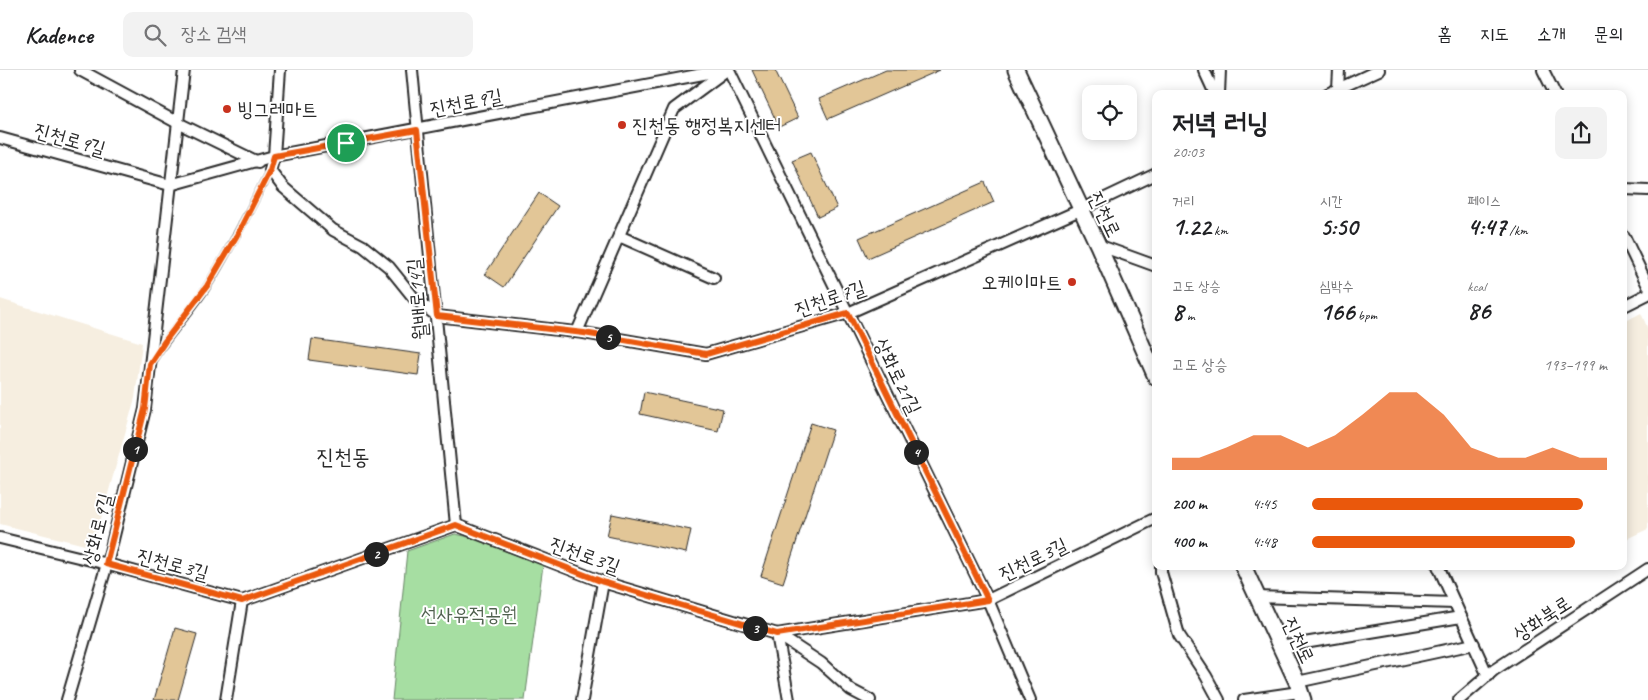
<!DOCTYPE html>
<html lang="ko">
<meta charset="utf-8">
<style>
body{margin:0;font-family:Caveat,"Poor Story",sans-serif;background:#f2f2f2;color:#202124;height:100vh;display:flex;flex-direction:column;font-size:19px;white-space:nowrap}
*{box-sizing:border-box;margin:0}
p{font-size:16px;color:#757577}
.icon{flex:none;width:28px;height:28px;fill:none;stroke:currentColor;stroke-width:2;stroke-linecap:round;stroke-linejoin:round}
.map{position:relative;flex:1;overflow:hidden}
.details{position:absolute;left:1152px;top:20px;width:475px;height:480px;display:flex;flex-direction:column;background:#fff;border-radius:10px;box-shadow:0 2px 12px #0003}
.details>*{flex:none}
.buttons{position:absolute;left:1082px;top:15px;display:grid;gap:10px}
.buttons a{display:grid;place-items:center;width:55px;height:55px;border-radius:10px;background:#fff;box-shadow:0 2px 12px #0003;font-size:25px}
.pin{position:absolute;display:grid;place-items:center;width:42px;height:42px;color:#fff;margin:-21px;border:2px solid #fff;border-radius:50%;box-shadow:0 1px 5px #0007}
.km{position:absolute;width:25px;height:25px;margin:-12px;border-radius:50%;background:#222;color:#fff;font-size:14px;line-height:25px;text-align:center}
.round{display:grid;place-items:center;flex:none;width:52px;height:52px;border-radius:10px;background:#f2f2f2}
.summary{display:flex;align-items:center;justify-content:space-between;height:85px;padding:0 20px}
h1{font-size:28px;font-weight:800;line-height:38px}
.figures{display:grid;grid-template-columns:repeat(3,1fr);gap:8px;height:85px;padding:5px 20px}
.figures div{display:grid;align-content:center}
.figures b{font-size:25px;font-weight:800}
.figures small{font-size:14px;font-weight:400}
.figures p{font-size:14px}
.chart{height:140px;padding:10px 20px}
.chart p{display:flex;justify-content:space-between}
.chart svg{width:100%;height:90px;margin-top:5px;fill:#ea580c;opacity:.7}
ul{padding:0 20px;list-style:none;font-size:16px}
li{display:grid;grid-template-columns:80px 60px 1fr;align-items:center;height:38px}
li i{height:12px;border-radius:6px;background:#ea580c}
header{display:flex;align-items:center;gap:30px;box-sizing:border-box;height:70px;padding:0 25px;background:#fff;border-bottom:1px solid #e0e0e0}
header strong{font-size:24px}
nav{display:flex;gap:28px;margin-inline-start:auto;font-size:18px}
.search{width:350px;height:45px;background:#f2f2f2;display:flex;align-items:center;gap:12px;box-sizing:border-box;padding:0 18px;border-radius:10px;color:#757577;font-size:19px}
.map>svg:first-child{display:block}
</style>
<header>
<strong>Kadence</strong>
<div class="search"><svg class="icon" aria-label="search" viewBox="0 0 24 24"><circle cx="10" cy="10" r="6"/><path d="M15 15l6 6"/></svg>장소 검색</div>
<nav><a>홈</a><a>지도</a><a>소개</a><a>문의</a></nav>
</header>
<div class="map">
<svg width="1648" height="630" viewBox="0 0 1648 630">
<rect width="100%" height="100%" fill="#fff"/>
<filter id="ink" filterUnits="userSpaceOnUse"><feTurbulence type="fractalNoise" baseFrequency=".02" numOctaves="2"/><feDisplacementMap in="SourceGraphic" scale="10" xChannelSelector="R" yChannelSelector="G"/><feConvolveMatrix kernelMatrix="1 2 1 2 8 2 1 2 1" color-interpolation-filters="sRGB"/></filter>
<g filter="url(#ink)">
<g fill="#f6eee0">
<polygon points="0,229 142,273 135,328 93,477 0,454"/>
<polygon points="1641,243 1648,259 1648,459 1624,470 1624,252"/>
</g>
<polygon fill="#a6dea2" stroke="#688466" points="455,464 465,466 543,495 525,630 392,630 407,481"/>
<g fill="#e2c697" stroke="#2b2b2b">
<polygon points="752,0 775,0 798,48 779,57"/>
<polygon points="886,0 940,0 828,49 819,29"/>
<polygon points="811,82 837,138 818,147 792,90"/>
<polygon points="985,112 994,132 868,188 859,168"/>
<polygon points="539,123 558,136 504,217 485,204"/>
<polygon points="312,269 421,284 418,305 309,290"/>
<polygon points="644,322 723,339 718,361 640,344"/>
<polygon points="811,353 833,360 783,513 761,506"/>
<polygon points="612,444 691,460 686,483 607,466"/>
<polygon points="175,558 197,564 178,630 154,630"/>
</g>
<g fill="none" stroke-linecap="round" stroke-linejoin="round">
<g stroke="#2b2b2b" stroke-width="9">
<path id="lane" d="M154,288C170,263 192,241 208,215C231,178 250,139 270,100"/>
</g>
<g stroke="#2b2b2b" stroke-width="14">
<g id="street">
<polyline points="80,0 178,53 258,92"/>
<polyline points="280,0 274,86 270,100 283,117 333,160 363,176 389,197 414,228 437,246 584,263 706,284 848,243 1080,140 1156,104"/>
<polyline points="412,0 456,455"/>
<polyline points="729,0 988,530 1030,630"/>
<polyline points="1204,0 1215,24"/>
<polyline points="1543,0 1555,24"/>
<polyline points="1338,19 1339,0"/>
<polyline points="1219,24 1220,0"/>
<polyline points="1327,24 1379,0"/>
<polyline points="0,68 170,115 274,86 724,0"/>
<polyline points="1624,119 1648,120"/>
<polyline points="619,166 714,208"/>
<polyline points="1624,166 1648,216"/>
<polyline points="1098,175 1156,196"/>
<polyline points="1624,236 1648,224"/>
<polyline points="577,262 674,39 724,2"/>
<polyline points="0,468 107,494 242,531 456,455 603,512 777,564 988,530 1156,448"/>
<polyline points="1161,496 1161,502 1179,565 1206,606 1219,630"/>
<polyline points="1438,496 1488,606"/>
<polyline points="1257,527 1455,533"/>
<polyline points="777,564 821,593 851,620 870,630"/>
<polyline points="777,564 789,630"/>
<polyline points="1280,577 1461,547"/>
<polyline points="1297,612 1474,574"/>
<polyline points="67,630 107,494 145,339 184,0"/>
<polyline points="226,630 242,531"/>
<polyline points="582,630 603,512"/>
<polyline points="1244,630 1299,622"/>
<polyline points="1459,630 1494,600 1648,499"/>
</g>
</g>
<g stroke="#2b2b2b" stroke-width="19">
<g id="secondary">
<polyline points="1016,0 1098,175 1156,307"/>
<polyline points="1243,496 1297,612 1303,630"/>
</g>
</g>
<use href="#lane" stroke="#fff" stroke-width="5"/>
<use href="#street" stroke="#fff" stroke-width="10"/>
<use href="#secondary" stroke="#fff" stroke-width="15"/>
</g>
</g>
<g fill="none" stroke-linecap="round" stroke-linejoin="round" filter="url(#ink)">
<g stroke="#fff" stroke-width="10">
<polygon id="route" points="417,60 437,246 584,263 706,284 848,243 988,530 777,564 603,512 456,455 242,531 106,494 145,339 150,294 165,271 207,216 237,165 270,100 274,86"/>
</g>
<use href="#route" stroke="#ea580c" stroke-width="6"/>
</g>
<g fill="#c8321e" stroke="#fff" stroke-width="2">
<circle cx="227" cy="39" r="5"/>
<circle cx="622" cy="55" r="5"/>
<circle cx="1072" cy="212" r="5"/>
</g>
<g text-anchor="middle" stroke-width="4" stroke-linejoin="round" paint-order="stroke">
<g font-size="20" fill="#2b2b2b" stroke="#fff">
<text transform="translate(466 32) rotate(-11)" y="7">진천로9길</text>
<text transform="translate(70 69) rotate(16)" y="7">진천로9길</text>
<text transform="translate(1105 144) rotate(64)" y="7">진천로</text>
<text transform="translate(830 228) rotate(-19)" y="7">진천로7길</text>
<text transform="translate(417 229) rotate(-95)" y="7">월배로14길</text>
<text transform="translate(898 306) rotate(64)" y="7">상화로21길</text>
<text transform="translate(97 459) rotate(-76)" y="7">상화로9길</text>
<text transform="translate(585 485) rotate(20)" y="7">진천로3길</text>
<text transform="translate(1033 489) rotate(-26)" y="7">진천로3길</text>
<text transform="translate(173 494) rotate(15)" y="7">진천로3길</text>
<text transform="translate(1542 548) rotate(-33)" y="7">상화북로</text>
<text transform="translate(1299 570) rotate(65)" y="7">진천로</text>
</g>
<g font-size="20" fill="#2b2b2b" stroke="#fff" text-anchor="start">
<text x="237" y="46">빙그레마트</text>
<text x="632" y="62">진천동 행정복지센터</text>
<text x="1062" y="219" text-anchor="end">오케이마트</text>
</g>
<g font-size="20" fill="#50614f" stroke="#fff">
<text x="469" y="551">선사유적공원</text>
</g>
<g font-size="22" fill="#2b2b2b" stroke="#fff">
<text x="343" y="394">진천동</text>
</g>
</g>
</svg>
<div class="buttons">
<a><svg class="icon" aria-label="locate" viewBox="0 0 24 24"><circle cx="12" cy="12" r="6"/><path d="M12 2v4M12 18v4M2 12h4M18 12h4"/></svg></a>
</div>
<div class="pin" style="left:346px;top:73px;background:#1e9e55"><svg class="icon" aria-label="arrive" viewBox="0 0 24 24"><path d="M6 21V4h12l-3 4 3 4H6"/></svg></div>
<b class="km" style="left:135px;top:379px">1</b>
<b class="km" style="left:376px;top:484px">2</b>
<b class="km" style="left:755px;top:558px">3</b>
<b class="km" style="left:916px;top:382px">4</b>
<b class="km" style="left:608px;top:267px">5</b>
<section class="details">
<div class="summary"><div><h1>저녁 러닝</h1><p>20:03</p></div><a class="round"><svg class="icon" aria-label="share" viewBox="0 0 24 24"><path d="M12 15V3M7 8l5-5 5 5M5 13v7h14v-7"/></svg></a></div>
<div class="figures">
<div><p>거리</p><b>1.22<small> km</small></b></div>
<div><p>시간</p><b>5:50</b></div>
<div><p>페이스</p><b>4:47<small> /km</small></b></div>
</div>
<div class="figures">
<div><p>고도 상승</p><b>8<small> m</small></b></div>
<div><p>심박수</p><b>166<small> bpm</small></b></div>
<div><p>kcal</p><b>86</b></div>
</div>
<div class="chart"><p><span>고도 상승</span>193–199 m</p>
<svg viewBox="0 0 160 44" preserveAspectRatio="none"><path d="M0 44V38L10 38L20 33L30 27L40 27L50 33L60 27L70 17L80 6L90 6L100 17L110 33L120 38L130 38L140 33L150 38L160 38V44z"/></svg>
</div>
<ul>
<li><b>200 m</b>4:45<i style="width:92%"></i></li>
<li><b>400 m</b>4:48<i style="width:89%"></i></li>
</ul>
</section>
</div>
